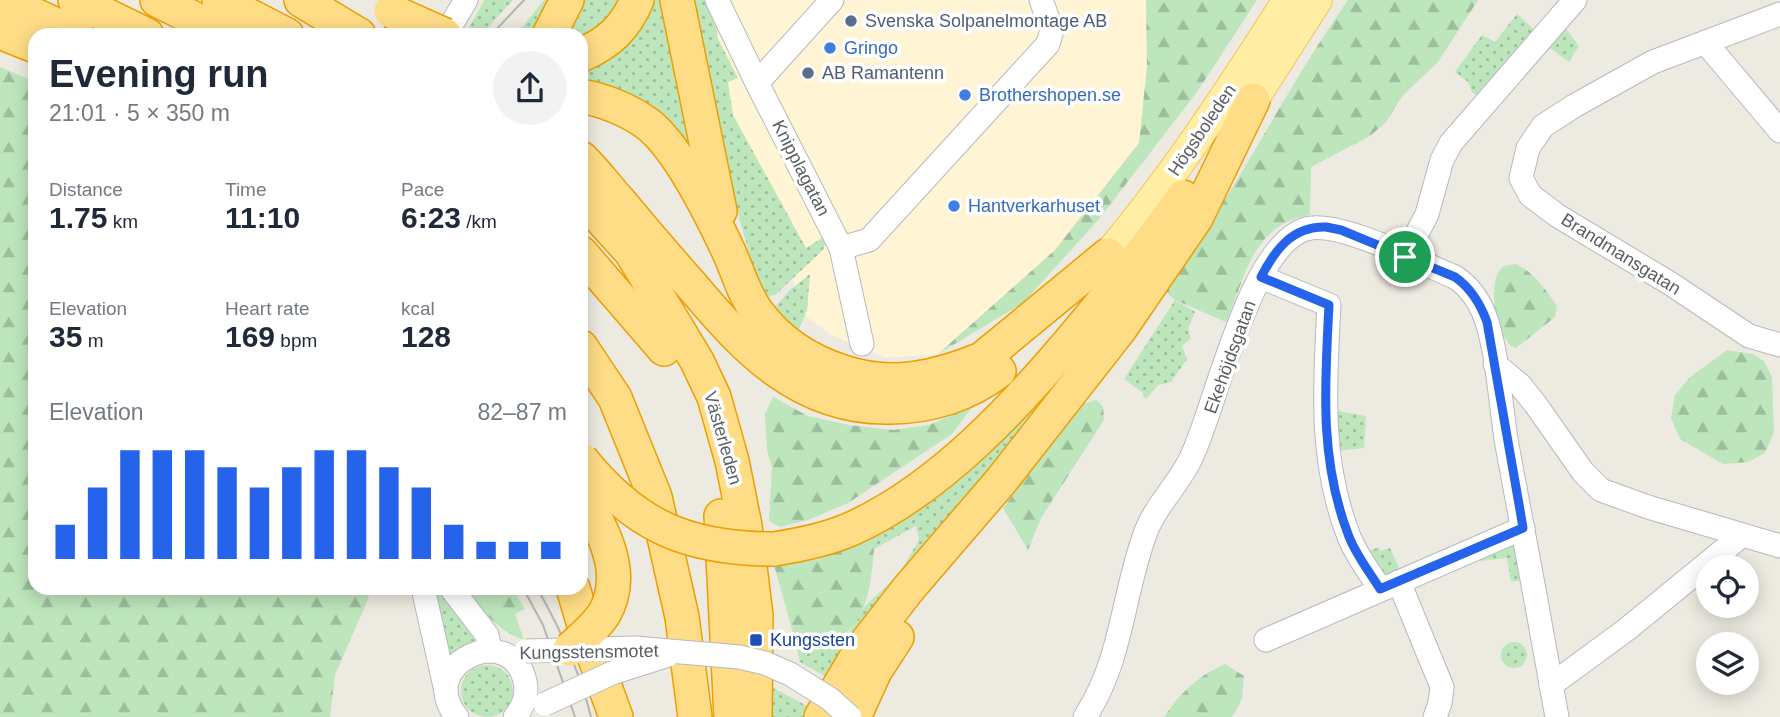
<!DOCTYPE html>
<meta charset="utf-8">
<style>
body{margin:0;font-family:Arial,sans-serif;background:#f2f2f3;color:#1f2937;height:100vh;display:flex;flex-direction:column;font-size:26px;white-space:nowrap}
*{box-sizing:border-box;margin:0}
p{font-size:23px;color:#747a83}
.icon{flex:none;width:38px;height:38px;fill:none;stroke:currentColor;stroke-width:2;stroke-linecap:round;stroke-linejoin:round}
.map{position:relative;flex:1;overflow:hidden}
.details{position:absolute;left:28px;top:28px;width:560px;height:567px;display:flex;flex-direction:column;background:#fff;border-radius:21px;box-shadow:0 4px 18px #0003}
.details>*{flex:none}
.fabs{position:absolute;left:1696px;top:555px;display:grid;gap:14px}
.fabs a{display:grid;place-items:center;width:63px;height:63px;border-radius:50%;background:#fff;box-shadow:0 4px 18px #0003;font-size:35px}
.pin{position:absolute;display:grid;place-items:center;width:60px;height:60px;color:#fff;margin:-30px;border:4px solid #fff;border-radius:50%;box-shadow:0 2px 7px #0007}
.round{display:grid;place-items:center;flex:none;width:74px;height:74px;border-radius:37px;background:#f2f2f3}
.summary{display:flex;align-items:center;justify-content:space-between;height:119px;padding:0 21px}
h1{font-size:38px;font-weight:800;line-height:52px}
.metrics{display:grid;grid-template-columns:repeat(3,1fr);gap:10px;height:119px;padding:7px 21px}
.metrics div{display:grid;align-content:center}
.metrics b{font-size:30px;font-weight:800}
.metrics small{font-size:19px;font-weight:400}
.metrics p{font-size:19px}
.chart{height:196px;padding:14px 21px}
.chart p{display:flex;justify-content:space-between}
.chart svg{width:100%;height:126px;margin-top:7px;stroke:#2563eb;stroke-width:6}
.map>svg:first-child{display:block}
</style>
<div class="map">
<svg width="1780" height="717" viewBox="0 0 1780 717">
<defs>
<pattern id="grass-dots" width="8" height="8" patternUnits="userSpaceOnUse" patternTransform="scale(1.75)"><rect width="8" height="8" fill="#bde6bc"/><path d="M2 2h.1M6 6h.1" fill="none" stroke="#9dbe9c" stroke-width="1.8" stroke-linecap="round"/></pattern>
<pattern id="forest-firs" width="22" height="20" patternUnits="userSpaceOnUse" patternTransform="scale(1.75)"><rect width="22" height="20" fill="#bde6bc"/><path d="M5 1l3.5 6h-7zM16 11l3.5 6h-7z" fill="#9dbe9c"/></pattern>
</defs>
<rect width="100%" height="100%" fill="#edeae1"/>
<polygon fill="#fff4d4" points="703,0 1146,0 1147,67 1139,143 1055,250 938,354 887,358 831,335 803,314 788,263 730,114"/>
<g fill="url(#grass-dots)">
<polygon points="484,0 513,0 481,35 467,32"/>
<polygon points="544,0 552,0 537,35 516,35"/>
<polygon points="574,0 621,0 613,15 581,42 581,35 556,35"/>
<path d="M653,0H668L700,163L635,98L612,87L581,79V71C622,59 636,36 653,0Z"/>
<polygon points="695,0 704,0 716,27 718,39 738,78 728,82 733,115 806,248 822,238 825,244 823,250 775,295 769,296 764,293 755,273 738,214"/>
<polygon points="1517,14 1539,34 1476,95 1472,92 1468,82 1455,72 1482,35 1495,42"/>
<polygon points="1564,26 1579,46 1569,62 1546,45"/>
<polygon points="810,274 807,310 798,331 785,321 774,308 791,289"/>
<polygon points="1175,300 1195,312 1188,329 1191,338 1182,346 1187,359 1171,382 1158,385 1146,399 1143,396 1143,393 1124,379"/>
<polygon points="1065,373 828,678 800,662 795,640 827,643 850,631 865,606 899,574 919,540 916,526 874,549 865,541 911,516 971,470"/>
<polygon points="1332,410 1366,416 1364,448 1335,451"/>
<polygon points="1517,543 1524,580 1511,582 1507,558 1480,561 1480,554"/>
<polygon points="1379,547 1381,551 1390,548 1402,574 1385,580 1367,552"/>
<polygon points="430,588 441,588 475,636 476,643 449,657"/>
<circle cx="1514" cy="655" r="13"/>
<circle cx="487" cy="691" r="26"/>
<polygon points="764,683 811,708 807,717 764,717"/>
</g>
<g fill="url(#forest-firs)">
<polygon points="1146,0 1257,0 1197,92 1099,219 1023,303 938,354 1055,250 1139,143 1147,67"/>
<path d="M1348,0H1478L1438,62L1403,95L1385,123L1370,136L1311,167L1310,215C1251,225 1246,277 1226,322L1175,300L1164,290C1233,199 1282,94 1348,0Z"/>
<polygon points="0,67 35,82 35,588 366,588 369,597 335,675 330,717 0,717"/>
<path d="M1515,264C1533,271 1546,290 1557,306L1555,317L1516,348C1496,343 1485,279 1503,267C1507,265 1511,265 1515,264Z"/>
<polygon points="1727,350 1752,354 1764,361 1772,377 1774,432 1765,453 1748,462 1723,464 1680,439 1671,418 1675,395 1690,377"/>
<polygon points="773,397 808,416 849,425 893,430 929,425 973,406 952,434 848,503 808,520 780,527 769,521 772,467 767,450 765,414"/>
<polygon points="1096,400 1103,406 1104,420 1041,518 1028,550 1003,508 1074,413 1083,404"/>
<path d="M865,541L874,549C871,583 868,631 828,642C819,644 805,641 795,640L774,565L816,560Z"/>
<path d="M465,588H512L525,609L515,614L524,640C497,631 482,610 465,588Z"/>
<path d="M1225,664L1244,676L1242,699L1232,717H1164C1181,692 1198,676 1225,664Z"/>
</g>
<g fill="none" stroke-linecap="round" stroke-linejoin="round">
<g stroke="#b6b9be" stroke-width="25">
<g id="minor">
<polyline points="717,0 757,83 841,248 862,344"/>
<polyline points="1780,14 1653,62 1574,106 1543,126 1528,148 1521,178 1530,195 1558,216 1671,284 1749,336 1780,345"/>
<polyline points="445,35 466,0"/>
<polyline points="1705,42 1780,131"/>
<polyline points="757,83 832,0"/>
<polyline points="841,248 869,240 1048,44 1052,30 1041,0"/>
<polyline points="1405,257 1427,214 1442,160 1451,143 1575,0"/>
<path d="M1261,277L1329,305C1325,383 1319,459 1348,534C1355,554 1369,571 1380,589"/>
<polyline points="1495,364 1520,385 1536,405 1583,472 1601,490 1648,507 1780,546"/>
<polyline points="1399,582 1442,687 1440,703 1435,717"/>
<polyline points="423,588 446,691"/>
<polyline points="451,588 487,635 490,651"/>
<polyline points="1266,640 1523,528"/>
<polyline points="1551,685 1626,630 1741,536"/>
<path d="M457,717C414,665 510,619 525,681C528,694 523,707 515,717"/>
<path d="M1085,717C1122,660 1122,599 1144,537C1154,506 1179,485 1192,456C1216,405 1250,245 1306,229C1338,219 1422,264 1455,277C1470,287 1480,302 1486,319C1499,359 1500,404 1507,445C1524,536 1541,626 1557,717"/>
</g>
</g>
<g stroke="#f7c450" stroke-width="32">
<g id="major">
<polyline points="1253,100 1317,0"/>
<path d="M1108,255C1175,175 1232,88 1288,0"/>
</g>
</g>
<g stroke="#ee9e00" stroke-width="36">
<g id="highway">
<polyline points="2,0 78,35"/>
<polyline points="75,0 147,35"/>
<polyline points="157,0 227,35"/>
<polyline points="219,0 287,35"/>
<polyline points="301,0 359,35"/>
<polyline points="677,0 720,211"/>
<polyline points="0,32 35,46"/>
<polyline points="549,35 567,0"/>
<path d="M581,55C609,43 625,28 637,0"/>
<path d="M581,96C604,100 631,111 649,125C679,149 711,214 728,250C738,271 743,293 757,312C778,341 809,361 843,372C891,388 936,378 982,359L1108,255"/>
<path d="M581,158C595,171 607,188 620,202C644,231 668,259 693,287C746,350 801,409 890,407C929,407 968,395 999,371"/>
<polyline points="581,197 631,252 697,361 714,397 732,461 745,526 756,616 755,717"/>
<polyline points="581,253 664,349"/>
<polyline points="581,347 615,398 655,497 682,617 695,717"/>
<polyline points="721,516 731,717"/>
<path d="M774,549C800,545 826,540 851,529C940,489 1017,405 1078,332C1115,288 1150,244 1183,197"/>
<polyline points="573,588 590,645 616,717"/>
<polyline points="821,717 860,651 909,588 1001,481 1120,329 1196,218 1253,100"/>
<polyline points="854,717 875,671 897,637"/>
</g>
</g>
<use href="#minor" stroke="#fff" stroke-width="23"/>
<use href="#major" stroke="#ffeea4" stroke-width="30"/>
<use href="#highway" stroke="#ffdd86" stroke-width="33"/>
<g stroke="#b3b4b4" stroke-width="2">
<polyline points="491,35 524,0"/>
<polyline points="523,588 543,625 575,717"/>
<path d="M537,588C560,628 580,672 591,717"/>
</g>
<g stroke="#b6b9be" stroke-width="25" stroke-linecap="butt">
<g id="minor-bridge">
<polyline points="526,651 635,648 739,657 765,663 790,674 830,699 850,717"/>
<polyline points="545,704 612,673 668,655"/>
</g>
</g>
<g stroke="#ee9e00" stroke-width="36" stroke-linecap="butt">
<g id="highway-bridge">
<polyline points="391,11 445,35"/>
<path d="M581,459C635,526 687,549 774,549"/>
<path d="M570,649C582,638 595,628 604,614C628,573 602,529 581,493"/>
</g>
</g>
<use href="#minor-bridge" stroke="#fff" stroke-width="23"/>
<use href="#highway-bridge" stroke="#ffdd86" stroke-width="33"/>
</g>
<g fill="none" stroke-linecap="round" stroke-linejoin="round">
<g stroke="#fff" stroke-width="14">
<path id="route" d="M1326,227L1341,230L1455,277C1471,288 1480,303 1487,322L1520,510L1523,528L1380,589C1369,571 1355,554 1348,534C1319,458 1325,384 1329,305L1261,277C1275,250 1292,226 1326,227Z"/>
</g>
<use href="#route" stroke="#2563eb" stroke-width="9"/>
</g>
<g fill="#5c6f8a" stroke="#fff" stroke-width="2.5">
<circle cx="851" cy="21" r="7"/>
<circle cx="808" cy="73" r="7"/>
</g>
<g fill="#3f7fe0" stroke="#fff" stroke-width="2.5">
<circle cx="830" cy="48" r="7"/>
<circle cx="965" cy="95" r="7"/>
<circle cx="954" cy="206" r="7"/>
</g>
<rect fill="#1a4fb4" stroke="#fff" stroke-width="2.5" x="749" y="633" width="14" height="14" rx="3.5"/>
<g text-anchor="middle" stroke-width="7" stroke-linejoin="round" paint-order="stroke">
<g font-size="18" fill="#4e5e75" stroke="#fff" text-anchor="start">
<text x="865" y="27">Svenska Solpanelmontage AB</text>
<text x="822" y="79">AB Ramantenn</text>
</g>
<g font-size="18" fill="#366cbe" stroke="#fff" text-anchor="start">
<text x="844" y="54">Gringo</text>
<text x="979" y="101">Brothershopen.se</text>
<text x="968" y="212">Hantverkarhuset</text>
</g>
<g font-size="18" fill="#595e63" stroke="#fff">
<text transform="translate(1202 130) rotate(-56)" y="6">Högsboleden</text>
<text transform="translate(801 168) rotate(63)" y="6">Knipplagatan</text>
<text transform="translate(1621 254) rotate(32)" y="6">Brandmansgatan</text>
<text transform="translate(1230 357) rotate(-70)" y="6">Ekehöjdsgatan</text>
<text transform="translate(723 438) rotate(74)" y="6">Västerleden</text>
<text transform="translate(589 652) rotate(-1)" y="6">Kungsstensmotet</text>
</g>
<g font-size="18" fill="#164399" stroke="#fff" text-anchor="start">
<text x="770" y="646">Kungssten</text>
</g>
</g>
</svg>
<div class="fabs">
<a><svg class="icon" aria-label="locate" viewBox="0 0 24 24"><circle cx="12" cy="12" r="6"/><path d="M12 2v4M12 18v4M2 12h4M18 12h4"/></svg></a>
<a><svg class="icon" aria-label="layers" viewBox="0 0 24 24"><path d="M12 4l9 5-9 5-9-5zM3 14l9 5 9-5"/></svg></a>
</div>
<div class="pin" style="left:1405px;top:257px;background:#1e9e55"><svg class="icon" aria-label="arrive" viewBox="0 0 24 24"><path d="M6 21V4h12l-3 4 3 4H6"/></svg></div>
<section class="details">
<div class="summary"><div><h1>Evening run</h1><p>21:01 · 5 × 350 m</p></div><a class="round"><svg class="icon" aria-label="share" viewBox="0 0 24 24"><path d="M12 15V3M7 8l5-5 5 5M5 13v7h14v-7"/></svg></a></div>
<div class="metrics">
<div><p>Distance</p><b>1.75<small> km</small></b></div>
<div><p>Time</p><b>11:10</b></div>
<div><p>Pace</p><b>6:23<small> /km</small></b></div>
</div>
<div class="metrics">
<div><p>Elevation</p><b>35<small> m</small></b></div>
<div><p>Heart rate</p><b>169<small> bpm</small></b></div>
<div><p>kcal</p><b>128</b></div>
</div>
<div class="chart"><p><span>Elevation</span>82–87 m</p>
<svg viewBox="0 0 160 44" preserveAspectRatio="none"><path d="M5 44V32M15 44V19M25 44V6M35 44V6M45 44V6M55 44V12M65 44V19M75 44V12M85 44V6M95 44V6M105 44V12M115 44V19M125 44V32M135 44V38M145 44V38M155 44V38"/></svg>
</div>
</section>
</div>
